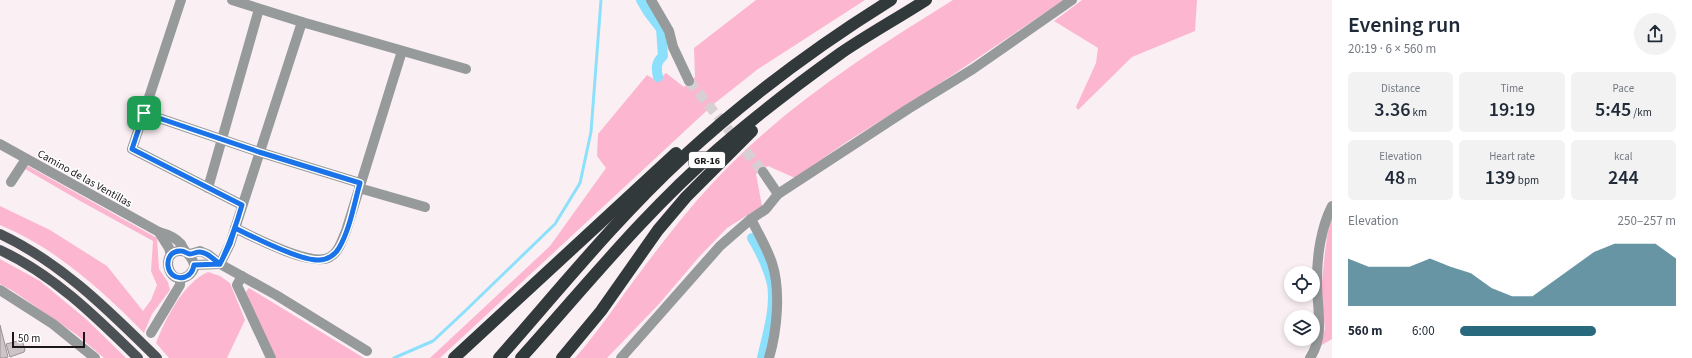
<!DOCTYPE html>
<meta charset="utf-8">
<style>
body{margin:0;font-family:"Source Sans 3",sans-serif;background:#f2f2f3;color:#1f2937;height:100vh;display:flex;flex-direction:column;font-size:15px;white-space:nowrap}
*{box-sizing:border-box;margin:0}
p{font-size:13px;color:#747a83}
.icon{flex:none;width:22px;height:22px;fill:none;stroke:currentColor;stroke-width:2;stroke-linecap:round;stroke-linejoin:round}
.map{position:relative;flex:1;overflow:hidden}
.panel{display:flex;flex-direction:column;background:#fff;width:360px}
.panel>*{flex:none}
.tools{position:absolute;left:1284px;top:266px;display:grid;gap:8px}
.tools a{display:grid;place-items:center;width:36px;height:36px;border-radius:50%;background:#fff;box-shadow:0 2px 6px #0003;font-size:20px}
.scale{position:absolute;left:12px;bottom:10px;width:73px;box-sizing:border-box;padding-left:4px;border:2px solid #1a1718;border-top:0;font-size:11px;line-height:14px;white-space:nowrap;color:#1a1718;-webkit-text-stroke:3px #fff;paint-order:stroke}
.pin{position:absolute;display:grid;place-items:center;width:34px;height:34px;color:#fff;margin:-17px;border-radius:8px;box-shadow:0 2px 6px #0006}
.round{display:grid;place-items:center;flex:none;width:42px;height:42px;border-radius:21px;background:#f2f2f3}
.overview{display:flex;align-items:center;justify-content:space-between;height:68px;padding:0 16px}
h1{font-size:22px;font-weight:600;line-height:30px}
.figures{display:grid;grid-template-columns:repeat(3,1fr);gap:6px;height:68px;padding:4px 16px}
.figures div{display:grid;align-content:center;border-radius:6px;background:#f2f2f3;text-align:center}
.figures b{font-size:20px;font-weight:600}
.figures small{font-size:11px;font-weight:400}
.figures p{font-size:11px}
.chart{height:112px;padding:8px 16px}
.chart p{display:flex;justify-content:space-between}
.chart svg{width:100%;height:72px;margin-top:4px;fill:#28697d;opacity:.7}
ul{padding:0 16px;list-style:none;font-size:13px}
li{display:grid;grid-template-columns:64px 48px 1fr;align-items:center;height:30px}
li i{height:10px;border-radius:5px;background:#28697d}
main{display:flex;flex:1;min-height:0}
.map>svg:first-child{display:block}
</style>
<main>
<div class="map">
<svg width="1332" height="358" viewBox="0 0 1332 358">
<rect width="100%" height="100%" fill="#faf0f3"/>
<g fill="#fcb6d0">
<polygon points="756,0 865,0 758,69 715,103 440,358 430,358 550,246 606,168 597,156 598,134 647,75 657,81 666,73 684,87 695,77 694,48"/>
<path d="M953,0H1064L933,88L848,141L795,178L768,166L756,174L762,206L727,228L699,257L659,304L607,358H575C599,331 619,300 641,271C668,235 696,199 728,167C793,101 874,49 953,0Z"/>
<polygon points="1082,0 1197,0 1195,31 1132,57 1078,110 1076,107 1096,63 1098,48 1054,21"/>
<path d="M28,166L157,238L159,269L168,282L170,290L152,314L144,333C111,299 76,267 36,243C24,236 12,230 0,225V206L50,230L107,266L143,311L151,300L157,285L151,271L153,241L82,202L25,169Z"/>
<polygon points="1332,217 1332,339 1320,346 1325,329 1321,292 1325,252 1329,223"/>
<polygon points="0,259 40,281 86,319 126,358 104,358 77,335 13,291 0,284"/>
<path d="M208,272L220,276L230,283L245,320L227,358H169L156,343C165,319 184,282 208,272Z"/>
<polygon points="249,288 364,358 276,358 245,293"/>
</g>
<g fill="none" stroke-linecap="round" stroke-linejoin="round">
<polyline stroke="#8ce0fb" stroke-width="3" points="394,358 433,341 463,313 555,224 580,183 591,132 601,0"/>
<g stroke="#8ce0fb" stroke-width="10">
<path d="M641,0L648,12L661,29L663,56C656,62 656,68 658,77"/>
<path d="M752,238C761,253 768,267 772,284C776,308 767,335 762,358"/>
</g>
</g>
<g fill="#cdc4c7" stroke="#9a9295">
<polygon points="0,325 8,357 4,358 0,358"/>
<polygon points="22,340 25,350 24,352 10,357 6,344"/>
</g>
<g fill="none" stroke-linecap="round" stroke-linejoin="round">
<polyline stroke="#d8cfd2" stroke-width="10" stroke-dasharray="10 5" stroke-linecap="butt" points="689,81 763,172"/>
<g stroke="#969a9b" stroke-width="10">
<polyline points="181,0 132,149 242,205"/>
<polyline points="232,0 302,22"/>
<polyline points="651,0 669,31 673,47 689,81"/>
<polyline points="144,113 259,152 360,183"/>
<path d="M0,144L159,232C167,234 176,238 181,244C182,246 184,250 186,252C192,258 199,267 189,275C167,291 157,244 186,252"/>
<polyline points="763,172 778,194"/>
<polyline points="11,182 26,159"/>
<polyline points="208,188 259,9"/>
<polyline points="359,188 425,207"/>
<path d="M235,228C253,237 313,268 330,257C339,252 342,240 346,231L402,51"/>
<polyline points="159,232 169,248 171,255"/>
<polyline points="190,254 200,251 209,255 220,264 276,295 367,351"/>
<polyline points="220,264 230,244 302,22 466,69"/>
<polyline points="194,265 220,264"/>
<polyline points="242,276 237,285 271,358"/>
<polyline points="0,290 53,324 95,358"/>
<polyline points="151,333 180,285 180,278"/>
<polyline points="621,358 720,246 751,219"/>
<path d="M769,358C777,331 781,290 772,263C767,248 758,233 751,219L766,209L778,194L908,109L973,69L1072,0"/>
<path d="M1310,358C1326,334 1316,306 1317,279C1317,256 1321,227 1332,206"/>
</g>
<g stroke="#4b5154" stroke-width="10">
<path d="M0,234C62,263 109,311 157,358"/>
<path d="M0,250C54,275 96,317 138,358"/>
</g>
<g stroke="#31393b" stroke-width="12">
<polyline points="454,358 676,153"/>
<path d="M499,358C559,290 616,219 683,157C747,98 817,46 891,0"/>
<path d="M521,358C585,287 645,212 718,149C757,115 799,83 841,53C869,34 898,18 926,0"/>
<polyline points="562,358 601,311 658,230 686,197 752,131"/>
</g>
</g>
<g fill="none" stroke-linecap="round" stroke-linejoin="round">
<g stroke="#fff" stroke-width="8">
<path id="route" d="M144,113L132,149L242,205C236,226 229,245 220,264L194,265C193,271 191,275 185,277C165,283 161,250 181,251C185,251 187,254 190,254C193,254 196,252 199,252C206,251 214,260 220,264L230,244L235,228C253,237 300,261 319,260C327,260 335,255 339,248C350,229 354,204 360,183L259,152L144,113"/>
</g>
<use href="#route" stroke="#1a73e8" stroke-width="5"/>
</g>
<g text-anchor="middle" stroke-width="3" stroke-linejoin="round" paint-order="stroke">
<rect fill="#fff" stroke="#5f5d5d" stroke-width="1" x="689" y="152" width="36" height="16" rx="3"/>
<g font-size="10" font-weight="bold" fill="#1a1718">
<text x="707" y="164">GR-16</text>
</g>
<g font-size="11" fill="#1a1718" stroke="#fff">
<text transform="translate(85 178) rotate(29)" y="4">Camino de las Ventillas</text>
</g>
</g>
</svg>
<div class="tools">
<a><svg class="icon" aria-label="locate" viewBox="0 0 24 24"><circle cx="12" cy="12" r="6"/><path d="M12 2v4M12 18v4M2 12h4M18 12h4"/></svg></a>
<a><svg class="icon" aria-label="layers" viewBox="0 0 24 24"><path d="M12 4l9 5-9 5-9-5zM3 14l9 5 9-5"/></svg></a>
</div>
<div class="scale">50 m</div>
<div class="pin" style="left:144px;top:113px;background:#1e9e55"><svg class="icon" aria-label="arrive" viewBox="0 0 24 24"><path d="M6 21V4h12l-3 4 3 4H6"/></svg></div>
</div>
<section class="panel">
<div class="overview"><div><h1>Evening run</h1><p>20:19 · 6 × 560 m</p></div><a class="round"><svg class="icon" aria-label="share" viewBox="0 0 24 24"><path d="M12 15V3M7 8l5-5 5 5M5 13v7h14v-7"/></svg></a></div>
<div class="figures">
<div><p>Distance</p><b>3.36<small> km</small></b></div>
<div><p>Time</p><b>19:19</b></div>
<div><p>Pace</p><b>5:45<small> /km</small></b></div>
</div>
<div class="figures">
<div><p>Elevation</p><b>48<small> m</small></b></div>
<div><p>Heart rate</p><b>139<small> bpm</small></b></div>
<div><p>kcal</p><b>244</b></div>
</div>
<div class="chart"><p><span>Elevation</span>250–257 m</p>
<svg viewBox="0 0 160 44" preserveAspectRatio="none"><path d="M0 44V15L10 20L20 20L30 20L40 15L50 20L60 24L70 33L80 38L90 38L100 29L110 20L120 11L130 6L140 6L150 6L160 15V44z"/></svg>
</div>
<ul>
<li><b>560 m</b>6:00<i style="width:63%"></i></li>
</ul>
</section>
</main>
